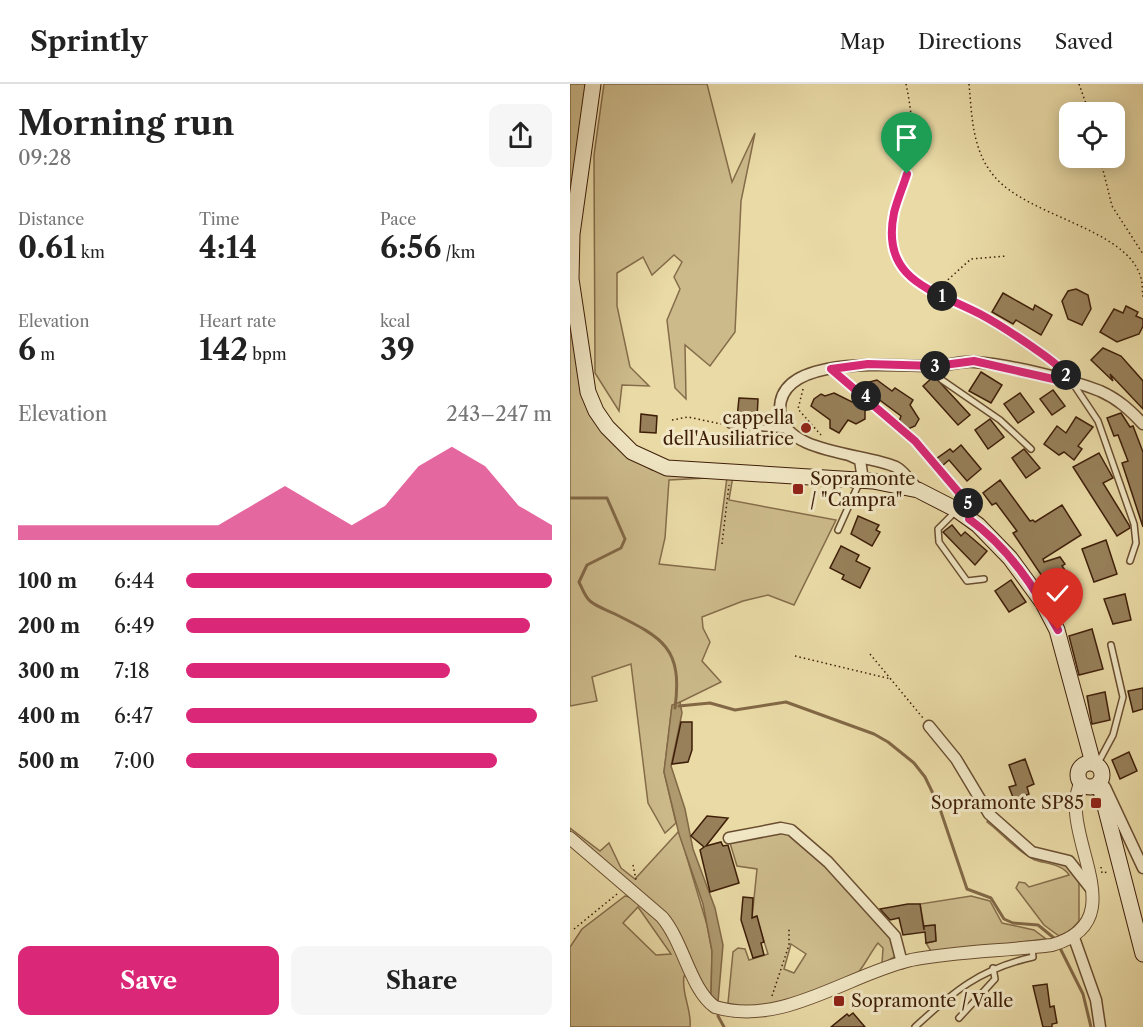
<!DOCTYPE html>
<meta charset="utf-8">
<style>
body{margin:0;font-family:"Libre Caslon Text",serif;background:#f6f6f6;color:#222;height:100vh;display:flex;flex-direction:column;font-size:22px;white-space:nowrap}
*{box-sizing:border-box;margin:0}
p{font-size:20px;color:#767676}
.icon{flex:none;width:33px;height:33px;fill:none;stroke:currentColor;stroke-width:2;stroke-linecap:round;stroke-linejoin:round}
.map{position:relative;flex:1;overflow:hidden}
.panel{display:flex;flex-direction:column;background:#fff;width:570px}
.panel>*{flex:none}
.buttons{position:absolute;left:489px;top:18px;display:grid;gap:12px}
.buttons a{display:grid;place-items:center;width:66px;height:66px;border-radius:12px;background:#fff;box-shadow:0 3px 15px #0003;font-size:30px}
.pin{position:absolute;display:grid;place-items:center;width:51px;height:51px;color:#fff;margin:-62px -26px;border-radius:50% 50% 50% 0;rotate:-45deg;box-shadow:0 0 6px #0007}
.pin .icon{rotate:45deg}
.km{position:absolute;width:30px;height:30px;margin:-15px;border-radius:50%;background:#222;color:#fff;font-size:16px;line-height:30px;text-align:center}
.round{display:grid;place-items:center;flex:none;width:63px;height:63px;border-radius:12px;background:#f6f6f6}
.head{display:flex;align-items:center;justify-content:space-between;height:102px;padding:0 18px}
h1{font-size:33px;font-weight:700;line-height:45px}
.stats{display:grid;grid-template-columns:repeat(3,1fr);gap:9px;height:102px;padding:6px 18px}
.stats div{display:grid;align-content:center}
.stats b{font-size:30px;font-weight:700}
.stats small{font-size:16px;font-weight:400}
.stats p{font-size:16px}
.chart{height:168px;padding:12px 18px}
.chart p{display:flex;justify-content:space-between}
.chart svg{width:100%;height:108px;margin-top:6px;fill:#db2777;opacity:.7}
.button{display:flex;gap:12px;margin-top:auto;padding:12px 18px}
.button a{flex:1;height:69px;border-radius:12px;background:#db2777;color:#fff;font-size:24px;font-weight:700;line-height:69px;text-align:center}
.button a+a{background:#f6f6f6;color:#222}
ul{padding:0 18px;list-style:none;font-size:20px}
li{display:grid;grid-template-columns:96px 72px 1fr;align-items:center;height:45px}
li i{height:15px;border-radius:8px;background:#db2777}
header{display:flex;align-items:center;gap:36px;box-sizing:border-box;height:84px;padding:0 30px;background:#fff;border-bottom:2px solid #e0e0e0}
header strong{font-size:28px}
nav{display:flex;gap:33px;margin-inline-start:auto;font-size:21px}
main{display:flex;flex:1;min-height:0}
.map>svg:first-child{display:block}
</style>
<header>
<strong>Sprintly</strong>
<nav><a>Map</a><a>Directions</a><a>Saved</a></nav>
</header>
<main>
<section class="panel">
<div class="head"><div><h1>Morning run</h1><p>09:28</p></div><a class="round"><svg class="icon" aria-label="share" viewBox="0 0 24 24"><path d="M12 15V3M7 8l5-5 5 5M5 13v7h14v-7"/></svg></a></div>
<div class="stats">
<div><p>Distance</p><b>0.61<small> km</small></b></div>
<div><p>Time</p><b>4:14</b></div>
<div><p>Pace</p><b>6:56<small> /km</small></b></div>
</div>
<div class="stats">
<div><p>Elevation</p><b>6<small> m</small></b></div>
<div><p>Heart rate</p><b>142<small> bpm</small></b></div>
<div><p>kcal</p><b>39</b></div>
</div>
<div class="chart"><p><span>Elevation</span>243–247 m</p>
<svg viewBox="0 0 160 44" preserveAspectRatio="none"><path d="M0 44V38L10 38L20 38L30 38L40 38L50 38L60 38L70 30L80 22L90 30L100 38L110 30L120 14L130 6L140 14L150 30L160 38V44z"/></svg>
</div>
<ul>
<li><b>100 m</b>6:44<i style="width:100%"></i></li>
<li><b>200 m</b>6:49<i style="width:94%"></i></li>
<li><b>300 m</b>7:18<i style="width:72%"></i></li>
<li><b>400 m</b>6:47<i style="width:96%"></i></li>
<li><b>500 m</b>7:00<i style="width:85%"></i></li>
</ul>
<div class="button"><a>Save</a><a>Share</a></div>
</section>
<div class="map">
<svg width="573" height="943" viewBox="0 0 573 943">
<rect width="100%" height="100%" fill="#e9daa6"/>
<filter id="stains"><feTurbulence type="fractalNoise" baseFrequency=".00333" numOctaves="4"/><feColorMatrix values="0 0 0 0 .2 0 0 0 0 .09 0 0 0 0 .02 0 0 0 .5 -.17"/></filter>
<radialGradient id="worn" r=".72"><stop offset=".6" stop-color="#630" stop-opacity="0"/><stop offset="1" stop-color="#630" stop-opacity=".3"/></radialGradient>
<g fill="#ccba8b" stroke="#856c4a" stroke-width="1.5" fill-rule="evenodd">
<polygon points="0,0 18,0 0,123"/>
<polygon points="34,0 137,0 162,98 185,49 171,117 165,248 140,282 115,261 116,315 105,304 97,236 110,205 104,193 112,178 104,171 82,191 73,173 47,189 47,222 60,283 79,302 52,301 49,327 25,289 24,71"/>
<path d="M0,231L30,345L45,362L82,386L163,392L159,416L266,436L224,521L198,511L173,517L132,533L133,544L140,558L132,577L151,598L102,622L94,688L106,739L95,749L78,719L61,580L22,593L27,617L0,622ZM157,393L145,486L89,480L95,454L99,396Z"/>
<path d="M419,734L445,757L496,778L509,795V837L500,847L489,852L474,841L446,804L449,798L455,799L459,803L499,791C492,780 477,780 465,776C446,767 433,750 417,738Z"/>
<path d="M0,744L30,767L39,759L51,784L65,795L109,747L137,841L142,867L141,911C122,888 118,856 99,832L0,748Z"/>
<path d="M215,747L252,777L320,852L326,872L312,880L313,864L308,859C299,870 292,888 281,896C258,914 179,943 158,919L163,868L168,864L175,865L179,876L198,870L186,832L182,834L187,785L167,782L160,759ZM221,860L236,870L224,889L214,885Z"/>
<path d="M55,812C84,816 106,868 117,891L114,892C111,910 122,925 120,943H0V863L12,845ZM68,823L101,870L86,871L53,839Z"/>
<polygon points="401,812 420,817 432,839 464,846 476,855 362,869 356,859 366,857 365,841 354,842 350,820"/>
</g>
<polygon fill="#af9a70" stroke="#826846" stroke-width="1.5" points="110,618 112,629 101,682 115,725 123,765 145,824 153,861 148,918 141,911 142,867 133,820 109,750 94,688 102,621"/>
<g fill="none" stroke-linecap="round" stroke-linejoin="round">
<g stroke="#826846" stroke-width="3">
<path d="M0,414H37L55,455L51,464L17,481L9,498C12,504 15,513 20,517C27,523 37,526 45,530C93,554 113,564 105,624"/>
<polyline points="109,622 140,619 165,626 216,618 304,650 318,658 344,679 355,693 369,722 397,805 421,814 434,835 443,839 468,841 484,854"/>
<polyline points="490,864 513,910 521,943"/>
<polyline points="148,932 154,943"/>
</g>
</g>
<g fill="#97805a" stroke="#3e1e08" stroke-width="1.5">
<polygon points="506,205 518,211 521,225 512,241 498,235 492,217 498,207"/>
<polygon points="433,209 463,226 465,221 482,231 471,251 446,236 443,240 422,228"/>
<polygon points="556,222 568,228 566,232 573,235 573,242 569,250 547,258 530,248 544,225 553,229"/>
<polygon points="533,264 551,272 573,297 573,325 540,290 543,297 521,276"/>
<polygon points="411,288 432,301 421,319 399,307"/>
<polygon points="364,292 400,331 388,341 353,302"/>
<polygon points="307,296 322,307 325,304 343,316 340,321 349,335 345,342 338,345 329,338 331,332 299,308 299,298"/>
<polygon points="483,306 495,322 482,331 470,315"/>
<polygon points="264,309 282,318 286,316 295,321 295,335 286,340 278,336 269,349 260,344 260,336 241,322 244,315 251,310 255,312"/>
<polygon points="450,309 464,328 448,339 434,320"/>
<polygon points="169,314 188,315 187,335 167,334"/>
<polygon points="551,329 560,343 563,342 573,368 573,443 552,379 558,377 548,351 544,352 537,334"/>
<polygon points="71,330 87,332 86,349 70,348"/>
<polygon points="506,333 523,343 508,362 512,365 504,376 494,368 489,371 474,360 487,342 496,349"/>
<polygon points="420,335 434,353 418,365 405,346"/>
<polygon points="391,361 411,385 397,397 379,376 372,382 366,375 380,365 383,368"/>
<polygon points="454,365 470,384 456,394 442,374"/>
<polygon points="529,369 543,394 533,399 559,441 560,444 547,452 503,383"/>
<polygon points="430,396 460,437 463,436 465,438 492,421 511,451 473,475 474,478 490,473 495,480 492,482 505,500 486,513 443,449 447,447 426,419 422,421 413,409"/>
<polygon points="288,432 309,441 306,446 310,448 302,462 281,450"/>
<polygon points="382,441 391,452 395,448 417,467 405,481 373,448"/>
<polygon points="536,456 547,490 524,498 512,465"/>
<polygon points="271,462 289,471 286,477 300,484 290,504 272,495 274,491 260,484"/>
<polygon points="441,496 456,518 439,528 425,507"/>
<polygon points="555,510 561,536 543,540 534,515"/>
<polygon points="522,545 533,585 509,591 499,552"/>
<polygon points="573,604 573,625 563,628 558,607"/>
<polygon points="535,608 540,636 522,640 517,612"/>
<polygon points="111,638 122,638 122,666 118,678 102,680"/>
<polygon points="559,668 567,687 550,695 542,676"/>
<polygon points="455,675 464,700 457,703 459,710 444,716 439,703 446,701 439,681"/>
<polygon points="137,732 158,734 136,762 151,758 153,762 158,761 169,799 140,808 130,766 134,763 121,752"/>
<polygon points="173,813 183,814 182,834 187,832 194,858 191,859 194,871 183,874 171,836"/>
<polygon points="338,820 350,820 354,846 354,842 365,841 366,857 356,859 355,848 333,851 329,834 320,836 310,825"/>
<polygon points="477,900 480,923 484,922 487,939 482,940 482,943 473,943 463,902"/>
<polygon points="283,929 295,943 261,943 277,930 279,932"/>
</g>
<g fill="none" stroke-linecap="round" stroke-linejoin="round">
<g stroke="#694d30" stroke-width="8">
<g id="service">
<polyline points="410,230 494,286 528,337 564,440 566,459 560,477"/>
<polyline points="366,282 372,296 430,336 461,365"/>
<polyline points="261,285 344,357 402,424 400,433"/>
<polyline points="160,341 216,346"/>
<polyline points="386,427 368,445 369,458 397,497 414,495"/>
<polyline points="268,446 290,397"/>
<polyline points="527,681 543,651 553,613 541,561"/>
<polyline points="389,934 425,895 423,884"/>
<path d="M345,943C384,907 410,885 463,873L462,865"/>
</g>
</g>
<g stroke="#694d30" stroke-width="13">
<g id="minor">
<polyline points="281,372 290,376 293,396"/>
<path d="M348,406C342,399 334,387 326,383C296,369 212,370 210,327C207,268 328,283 365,282C378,282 392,276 405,278C441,281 497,294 530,307C548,315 560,326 573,340"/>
<polyline points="359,642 386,675 419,730 462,768 499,777 521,805"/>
<polyline points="535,703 573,784"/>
<polyline points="159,754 211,744 221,746 258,778 325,852 332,879"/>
<polyline points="503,851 526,916 530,943"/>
</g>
</g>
<g stroke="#694d30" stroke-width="14">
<path id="tertiary" d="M0,754L92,833C114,859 120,905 145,923C212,943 277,891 341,876C387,867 435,867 482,861C569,836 485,749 511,698"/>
</g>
<g stroke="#3e1e08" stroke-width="17">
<g id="secondary">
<polyline points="23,0 2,150 1,195 18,308 26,327 37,343 62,368 97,384 303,397 348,406 387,426 408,441 440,474 473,519 487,546 523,679"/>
<circle cx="520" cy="691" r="12"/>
<polyline points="529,699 573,870"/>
</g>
</g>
<g stroke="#3e1e08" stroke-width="1.5" stroke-dasharray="1.5 3" stroke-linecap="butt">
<path d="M336,0C341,23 344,50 341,73C335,117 298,171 352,204C367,213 386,219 402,227"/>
<path d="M399,0C402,32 402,66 424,92C457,132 554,144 570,191C573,198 572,207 573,214"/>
<polyline points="509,0 519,28"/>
<polyline points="530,74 542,122 573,170"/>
<polyline points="371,211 372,201 401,175 436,172"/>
<polyline points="233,305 228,325 251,351"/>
<polyline points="102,336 118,333 151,340"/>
<polyline points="152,460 159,401"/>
<polyline points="300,570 353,634"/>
<polyline points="225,572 321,595"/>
<polyline points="63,781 66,796"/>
<polyline points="531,783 532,789 538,788"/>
<polyline points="4,845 47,810"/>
<polyline points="202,912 219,861 219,844"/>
</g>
<use href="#service" stroke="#f1e7c5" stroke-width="5"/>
<use href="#minor" stroke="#f1e7c5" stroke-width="10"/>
<use href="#tertiary" stroke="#f1e7c5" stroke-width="12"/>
<use href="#secondary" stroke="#f1e7c5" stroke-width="15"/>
</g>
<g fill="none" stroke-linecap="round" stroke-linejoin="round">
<g stroke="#fff" stroke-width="12">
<path id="route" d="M337,90C333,103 327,116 324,129C310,197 364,206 410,230C427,239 445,251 461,262C476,273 492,282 501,299L404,277L366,282L298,280L261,285L345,357L402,424L399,435C438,463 465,504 488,546"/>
</g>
<use href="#route" stroke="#db2777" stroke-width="8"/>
</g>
<g fill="#8f2418" stroke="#f1e7c5" stroke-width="2">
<circle cx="236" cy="344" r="6"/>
<rect x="222" y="399" width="12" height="12" rx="3"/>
<rect x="520" y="713" width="12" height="12" rx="3"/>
<rect x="263" y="911" width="12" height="12" rx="3"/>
</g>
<g text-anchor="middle" stroke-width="6" stroke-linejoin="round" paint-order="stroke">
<g font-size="18" fill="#3e1e08" stroke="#f1e7c5" text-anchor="end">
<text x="224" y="340">cappella<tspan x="224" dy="21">dell'Ausiliatrice</tspan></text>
<text x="240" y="401" text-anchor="start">Sopramonte<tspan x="240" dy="21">/ "Campra"</tspan></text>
<text x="514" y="725">Sopramonte SP85</text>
<text x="281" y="923" text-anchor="start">Sopramonte / Valle</text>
</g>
</g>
<rect width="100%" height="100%" filter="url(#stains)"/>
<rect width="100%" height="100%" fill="url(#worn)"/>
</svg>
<div class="buttons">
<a><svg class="icon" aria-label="locate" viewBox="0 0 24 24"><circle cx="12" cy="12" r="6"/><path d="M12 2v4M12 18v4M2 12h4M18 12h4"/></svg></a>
</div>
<div class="pin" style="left:337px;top:90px;background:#1e9e55"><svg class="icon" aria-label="arrive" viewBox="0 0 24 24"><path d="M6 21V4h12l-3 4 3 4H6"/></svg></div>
<div class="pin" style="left:488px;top:546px;background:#d93025"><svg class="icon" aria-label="check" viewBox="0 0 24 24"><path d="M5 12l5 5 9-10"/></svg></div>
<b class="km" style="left:372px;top:212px">1</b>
<b class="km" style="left:496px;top:291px">2</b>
<b class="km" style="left:365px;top:282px">3</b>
<b class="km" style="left:296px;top:312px">4</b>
<b class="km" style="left:398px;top:419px">5</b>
</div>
</main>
